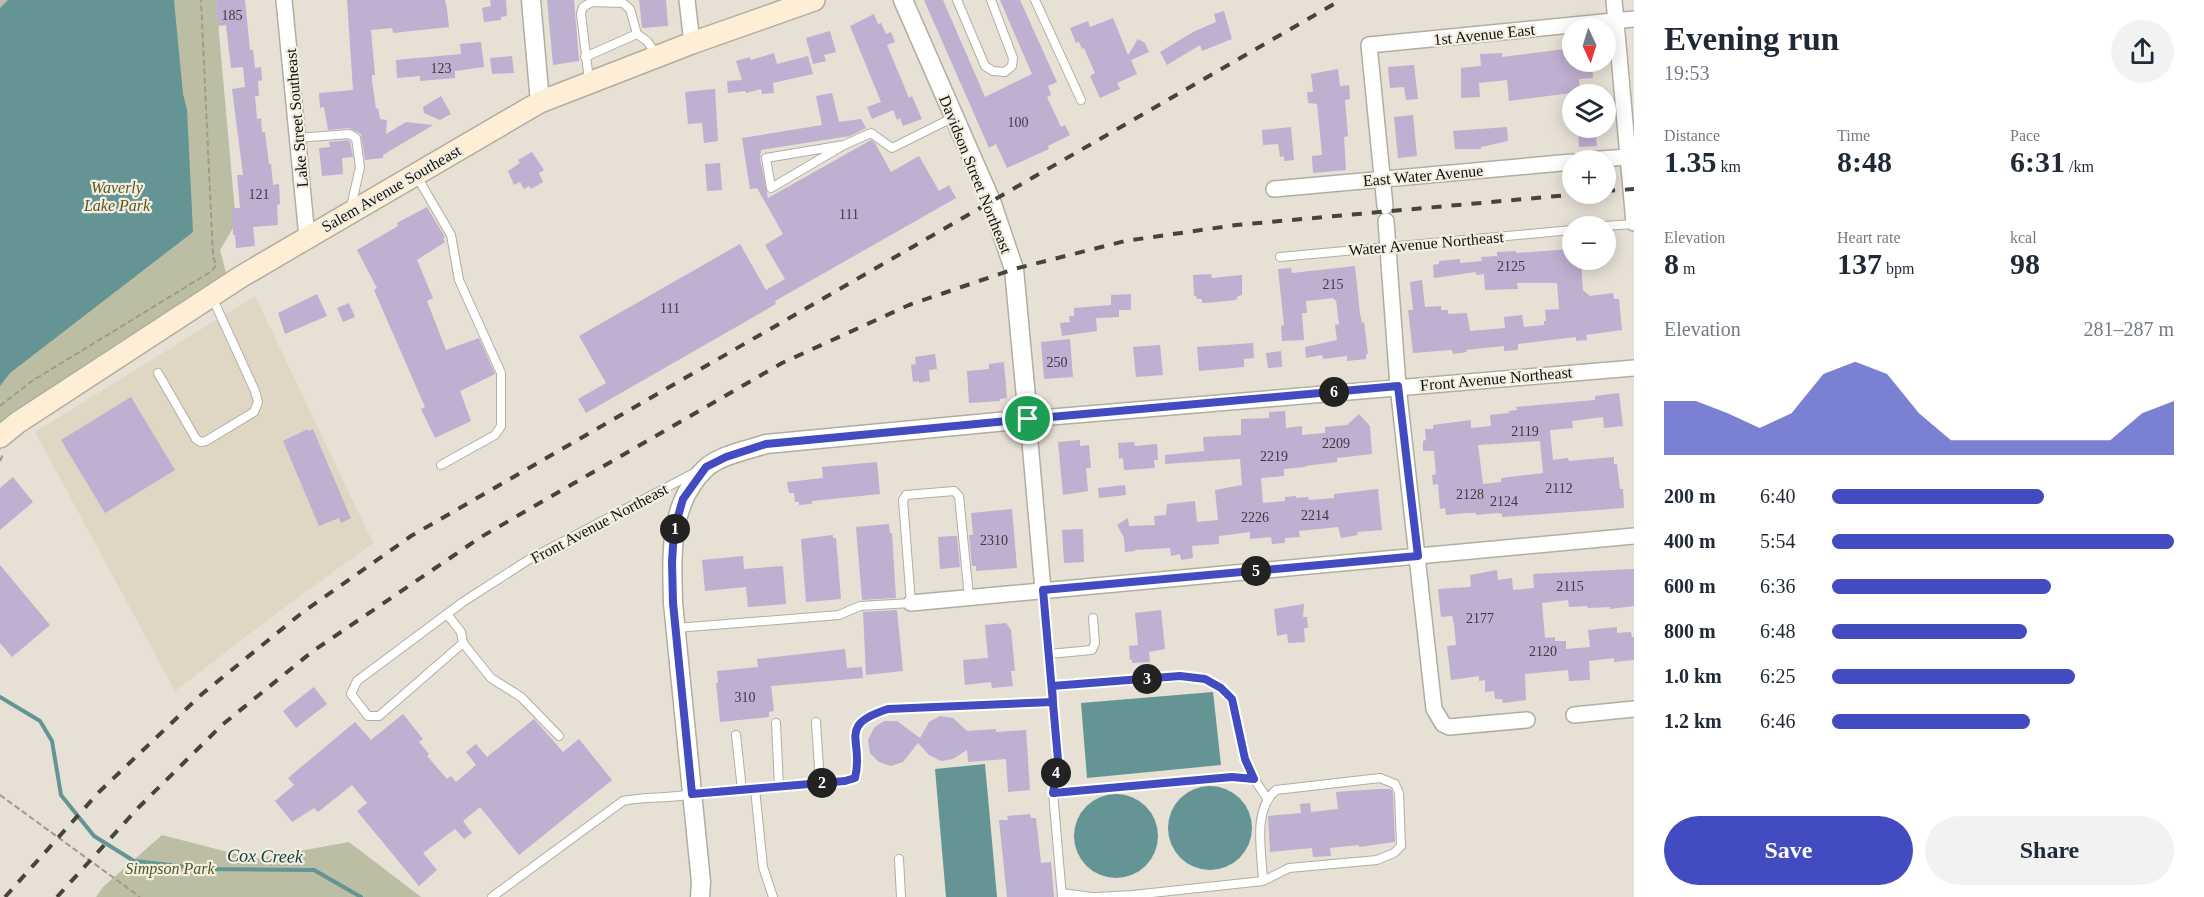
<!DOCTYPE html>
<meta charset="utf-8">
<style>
body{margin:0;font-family:"Times New Roman",serif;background:#f2f2f3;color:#1f2937;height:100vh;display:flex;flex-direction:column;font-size:22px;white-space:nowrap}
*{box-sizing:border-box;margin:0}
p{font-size:20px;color:#747a83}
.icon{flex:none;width:33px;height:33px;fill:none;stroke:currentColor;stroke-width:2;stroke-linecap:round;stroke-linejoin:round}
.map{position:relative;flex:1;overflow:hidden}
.panel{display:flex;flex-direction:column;background:#fff;width:570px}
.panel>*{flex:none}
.needle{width:39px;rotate:176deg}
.buttons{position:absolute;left:1562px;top:18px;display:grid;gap:12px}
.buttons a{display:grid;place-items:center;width:54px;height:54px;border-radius:50%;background:#fff;box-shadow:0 3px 15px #0003;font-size:30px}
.pin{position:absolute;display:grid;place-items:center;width:51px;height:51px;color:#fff;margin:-26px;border:3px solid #fff;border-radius:50%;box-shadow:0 2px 6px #0007}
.km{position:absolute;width:30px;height:30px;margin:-15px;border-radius:50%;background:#222;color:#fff;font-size:16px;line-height:30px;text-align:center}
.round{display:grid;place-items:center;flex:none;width:63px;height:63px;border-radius:32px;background:#f2f2f3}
.summary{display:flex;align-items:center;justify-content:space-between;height:102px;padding:0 30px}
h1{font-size:33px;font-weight:700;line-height:45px}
.metrics{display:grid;grid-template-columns:repeat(3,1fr);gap:9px;height:102px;padding:6px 30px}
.metrics div{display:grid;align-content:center}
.metrics b{font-size:30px;font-weight:700}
.metrics small{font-size:16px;font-weight:400}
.metrics p{font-size:16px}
.chart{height:168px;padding:12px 30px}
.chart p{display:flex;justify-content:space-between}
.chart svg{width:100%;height:108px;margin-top:6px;fill:#434bc0;opacity:.7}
.action{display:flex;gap:12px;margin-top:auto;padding:12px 30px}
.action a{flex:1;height:69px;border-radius:36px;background:#434bc0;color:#fff;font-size:24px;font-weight:700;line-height:69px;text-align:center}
.action a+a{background:#f2f2f3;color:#1f2937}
ul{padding:0 30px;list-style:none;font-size:20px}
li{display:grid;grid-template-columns:96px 72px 1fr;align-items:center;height:45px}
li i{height:15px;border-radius:8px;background:#434bc0}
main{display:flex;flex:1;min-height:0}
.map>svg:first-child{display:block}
</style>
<main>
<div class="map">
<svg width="1634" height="897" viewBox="0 0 1634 897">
<rect width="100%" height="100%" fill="#e6e0d5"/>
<polygon fill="#dfd6c4" points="255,296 373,543 278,612 175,691 35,432"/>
<g fill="#bcbea4">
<polygon points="0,0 216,0 236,223 220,250 226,273 13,417 0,428"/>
<polygon points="162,835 255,859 349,842 421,897 96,897 103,887"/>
</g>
<g fill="#659495">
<polygon points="8,0 174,0 183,94 187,109 193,232 10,373 0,386 0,8"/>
<polygon points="1213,692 1221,765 1087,778 1081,703"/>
<polygon points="985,764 997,897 946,897 935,769"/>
<circle cx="1210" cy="828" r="42"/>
<circle cx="1116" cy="836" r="42"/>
</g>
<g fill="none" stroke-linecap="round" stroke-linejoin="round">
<polyline stroke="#659495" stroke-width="4" points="0,697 40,721 52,741 61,795 94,836 134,861 206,869 314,870 361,897"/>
</g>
<g fill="#bfafd1" fill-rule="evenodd">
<polygon points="216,0 245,0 250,50 253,50 255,68 261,67 262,80 258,81 259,96 255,96 257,119 261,118 262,132 265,132 269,164 271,164 273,185 279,184 280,204 277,205 278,225 253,227 255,246 236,248 235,235 233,235 232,208 240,208 237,175 243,175 232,89 245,87 243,67 231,68 226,25 218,26"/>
<polygon points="347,0 445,0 447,9 449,27 393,33 392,28 371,30 375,75 372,75 372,81 376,109 378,108 380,119 387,120 386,134 406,122 433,125 383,155 383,158 365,160 361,134 349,128 328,130 324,107 320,108 319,93 353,90"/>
<polygon points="490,0 506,0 507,16 501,17 501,20 484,22 482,8 491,6"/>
<polygon points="547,0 574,0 579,61 553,65"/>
<polygon points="639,0 666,0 668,26 642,28"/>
<polygon points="924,0 943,0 985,97 1032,74 1000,0 1020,0 1057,82 1048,86 1051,95 1047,97 1061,127 1065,125 1070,135 1048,146 1049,149 1007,168 996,144 989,148"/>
<polygon points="1224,11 1232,39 1202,51 1200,45 1167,65 1160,52 1193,32 1216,22 1214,14"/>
<polygon points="874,14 878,24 881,23 886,34 891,32 895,42 887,45 909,98 912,96 922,119 903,126 900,118 897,120 893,110 872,119 867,107 881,102 850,26"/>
<polygon points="1113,18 1128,55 1138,39 1145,43 1149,52 1131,60 1137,74 1117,83 1120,89 1100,98 1090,76 1095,73 1084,48 1082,49 1079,42 1076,43 1070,28 1088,21 1090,27"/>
<polygon points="830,31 836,52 824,55 826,61 813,64 806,38"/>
<polygon points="481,42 484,67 455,71 455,78 420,81 420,76 397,78 396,60 461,54 460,44"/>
<polygon points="1572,48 1572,62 1591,62 1592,64 1593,78 1579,79 1580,92 1509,101 1507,80 1479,83 1480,97 1461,98 1461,68 1481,66 1480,54 1502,53 1502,57"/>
<polygon points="774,53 777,64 808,56 813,74 773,83 774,93 762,94 761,89 746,93 745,91 728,93 727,81 742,80 736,61 750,57 751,60"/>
<polygon points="512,56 514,73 492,74 490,58"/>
<polygon points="1414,65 1418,99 1406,100 1404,87 1390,88 1388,67"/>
<polygon points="1338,69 1340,86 1349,85 1350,99 1345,100 1348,136 1344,137 1346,170 1313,173 1312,156 1322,155 1317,104 1308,103 1307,92 1313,92 1311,74"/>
<polygon points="715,89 718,141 704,143 702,123 688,124 685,92"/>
<polygon points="832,93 839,122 861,119 866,128 850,136 761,150 760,159 768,198 871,140 875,143 891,172 919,156 939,191 949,185 956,198 775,301 776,304 586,413 578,399 606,383 579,336 740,244 766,290 785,279 765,245 783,234 757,188 750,189 742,138 822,125 816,96"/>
<polygon points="441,96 451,114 440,120 424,113 423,107"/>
<polygon points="1413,115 1417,156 1398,158 1394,117"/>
<polygon points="1291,127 1294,160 1284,161 1284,156 1280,157 1278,144 1263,145 1262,130"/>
<polygon points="1507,127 1508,141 1481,147 1481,149 1455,149 1453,131"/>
<polygon points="1578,128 1595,128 1597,146 1579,147"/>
<polygon points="348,140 350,142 353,157 342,158 343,174 322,176 319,148 330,147 329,142"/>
<polygon points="532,152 544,170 539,173 543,182 531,189 529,186 524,189 520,182 514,185 508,171 520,163 518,160"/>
<polygon points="720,163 722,190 707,191 705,164"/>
<polygon points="427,207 445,237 443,239 445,242 417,260 433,298 427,301 446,350 479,338 495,374 460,391 471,421 435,438 421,409 425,407 374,290 377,288 357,250 398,226 397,223"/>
<polygon points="1572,249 1572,260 1580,260 1581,265 1583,290 1590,296 1613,293 1614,299 1619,299 1622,330 1586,335 1587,340 1576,341 1576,337 1518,344 1518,350 1504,351 1504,346 1466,350 1467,352 1453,354 1452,350 1413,353 1408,310 1413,310 1410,282 1422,280 1425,307 1441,306 1441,310 1448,310 1448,314 1467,313 1470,331 1505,328 1504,317 1522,315 1524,327 1544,325 1544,321 1546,321 1545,310 1559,309 1557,283 1517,283 1518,289 1485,290 1484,274 1476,275 1476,272 1434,278 1433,265 1439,264 1439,261 1460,259 1460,263 1482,261 1481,257 1497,256 1497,252 1516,251 1516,253"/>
<polygon points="1355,266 1360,314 1362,323 1364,322 1368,354 1366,354 1366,359 1347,361 1347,356 1323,359 1322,355 1306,358 1305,347 1337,340 1335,325 1339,324 1336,300 1334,300 1334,298 1306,301 1307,313 1302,313 1304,340 1282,341 1281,326 1284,325 1278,269 1291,268 1292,273"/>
<polygon points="1211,274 1212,278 1242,275 1242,295 1238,296 1236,300 1217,302 1202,303 1202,299 1197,299 1196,296 1194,296 1193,275"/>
<polygon points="317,294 327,316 285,334 278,313"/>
<polygon points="1131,294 1131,310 1119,310 1119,317 1096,318 1097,331 1062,336 1060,323 1070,322 1069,316 1074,316 1074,308 1111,305 1111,295"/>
<polygon points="349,303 355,317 343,322 337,308"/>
<polygon points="1070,339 1073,377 1044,379 1041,342"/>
<polygon points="1253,343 1254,358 1244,359 1244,367 1199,371 1197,347"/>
<polygon points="1160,345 1163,375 1136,377 1133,347"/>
<polygon points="1281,351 1282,367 1268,368 1266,353"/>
<polygon points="935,354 937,369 929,370 930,381 919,383 919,381 913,382 911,365 916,364 915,357"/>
<polygon points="1004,362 1007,398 1000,399 1000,401 969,403 967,371 989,369 989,364"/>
<path d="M1619,393L1623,426L1604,428L1603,417L1572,421L1573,428L1550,430L1553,460L1568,458L1569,461L1614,457V464H1617L1620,489H1623L1624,508L1502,517V514L1497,513L1476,515V513H1466L1446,515L1445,508L1440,509L1438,484L1433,485L1432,475L1436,474L1434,451H1423V441L1426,440L1425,429H1433V425L1471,420V428L1491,426L1490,415L1509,413V411L1517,410L1516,407L1595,400V396ZM1540,441L1543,473L1501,478V482L1483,484L1478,445Z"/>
<polygon points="131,397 175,470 105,513 61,440"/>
<polygon points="1285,411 1286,428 1302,426 1302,435 1325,433 1325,427 1347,425 1359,414 1370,426 1372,454 1337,458 1337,462 1305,466 1305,467 1284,469 1284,476 1261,478 1263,503 1285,501 1285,497 1296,496 1296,498 1308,497 1309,500 1334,498 1334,494 1378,489 1382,530 1357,532 1358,535 1341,538 1338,527 1299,531 1300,537 1285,538 1285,543 1272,544 1271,537 1250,539 1250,532 1219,536 1219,544 1192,546 1193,558 1181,560 1180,554 1171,556 1170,548 1135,550 1135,551 1125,552 1124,538 1117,525 1128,518 1129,526 1155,525 1154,516 1166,515 1167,504 1195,501 1197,522 1218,520 1215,490 1242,485 1240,459 1165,464 1165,455 1204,451 1203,437 1241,435 1241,419 1269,418 1269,412"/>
<polygon points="308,429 308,431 313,429 349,514 351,518 341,523 339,518 319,526 283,441"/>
<polygon points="1080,440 1080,446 1089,445 1091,468 1086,468 1088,491 1063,495 1058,442"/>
<polygon points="1134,442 1135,446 1157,444 1158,460 1154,460 1155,468 1124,470 1123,458 1119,459 1118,443"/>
<polygon points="877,462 880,494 812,501 812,504 799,505 799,502 795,502 794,493 789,493 787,482 823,478 822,467"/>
<polygon points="13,477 33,502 0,530 0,488"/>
<polygon points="1125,485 1126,495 1099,498 1098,488"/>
<polygon points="1012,509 1017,568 976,571 976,566 972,566 969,535 973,535 971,513"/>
<polygon points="889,524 890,533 892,533 896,598 862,600 856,527"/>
<polygon points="1083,529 1084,562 1064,563 1062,530"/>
<polygon points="833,535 833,538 836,538 841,599 806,602 801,539"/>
<polygon points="952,536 957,536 960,567 940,569 938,537"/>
<polygon points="743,556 744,569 783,566 786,604 748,607 746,587 705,591 702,560"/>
<polygon points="0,565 50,625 12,657 0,643"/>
<polygon points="1634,569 1634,606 1610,609 1610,607 1588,608 1587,606 1569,607 1568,600 1542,603 1545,638 1555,637 1555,641 1566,641 1566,649 1590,647 1588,630 1617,627 1617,633 1631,632 1632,637 1634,637 1634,660 1614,662 1614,658 1589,661 1590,680 1569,681 1568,670 1525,674 1526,700 1503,703 1502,699 1495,699 1494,691 1485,692 1485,680 1479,681 1479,676 1451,680 1447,646 1456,645 1454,624 1452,616 1441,617 1438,589 1469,587 1471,586 1470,575 1497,570 1498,580 1512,578 1513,590 1534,588 1533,574"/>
<polygon points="1304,604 1303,617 1307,617 1308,628 1304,628 1305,642 1288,643 1287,634 1277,636 1274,609"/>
<polygon points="897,610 903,671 866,675 863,612"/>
<polygon points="1161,610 1165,649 1149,652 1150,662 1132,663 1132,659 1130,660 1129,646 1138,645 1135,613"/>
<polygon points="1006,623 1011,630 1015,671 1011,671 1013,686 992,688 991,682 965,685 963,660 988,658 985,625"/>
<polygon points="845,649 847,668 862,667 863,678 771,686 774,711 769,712 769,717 720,722 716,683 718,683 717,671 758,667 757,659"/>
<polygon points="314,687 327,704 296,728 283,711"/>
<polygon points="403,714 423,739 419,742 429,754 427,756 447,779 451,776 456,782 476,765 466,752 476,744 487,757 534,719 563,752 579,739 612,780 519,855 480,807 463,821 472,833 464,839 455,829 423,853 437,870 419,886 357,811 367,803 352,785 318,812 314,808 292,822 275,801 294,785 288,778 355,722 371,740"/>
<polygon points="940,716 953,718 967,731 996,729 996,732 1026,730 1030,790 1008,792 1006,759 968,762 967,750 953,759 941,761 929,755 918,743 903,762 891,766 879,762 870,753 868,740 874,728 879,724 885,721 897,721 920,738 929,722"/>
<polygon points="1378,789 1391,789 1393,794 1395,842 1359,847 1359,845 1330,848 1331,856 1313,857 1312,848 1270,852 1268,816 1301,813 1300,804 1310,803 1311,812 1338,809 1336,792"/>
<polygon points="1030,814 1031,818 1036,818 1041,863 1051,862 1054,897 1007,897 999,820 1008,820 1007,816"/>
</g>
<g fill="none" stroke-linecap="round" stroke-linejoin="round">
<g stroke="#b2ada2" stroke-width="10">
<g id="service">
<polyline points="957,0 985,66 993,71 1005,72 1012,66 1013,58 991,0"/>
<polyline points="1035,0 1081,100"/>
<polyline points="585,57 637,34"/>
<polyline points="589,80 581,14 583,7 592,2 623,3 630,9 637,34 647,41 657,55"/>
<polyline points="297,138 349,134 356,138 360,167 351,207"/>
<polyline points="844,145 771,188 766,158 844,145 871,133 892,148 954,117"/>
<polyline points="416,175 451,235 459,280 501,373 501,426 495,435 441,465"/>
<polyline points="1604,226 1634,224"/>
<polyline points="1280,257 1572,230"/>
<polyline points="158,373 196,439 201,442 206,441 254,412 258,402 255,391 212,297"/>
<polyline points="1043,590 1058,760 1053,793 1062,897"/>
<polyline points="447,614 461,632 463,643 491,678 521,697 559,736"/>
<polyline points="676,628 839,615 860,606 911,603 903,500 906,495 954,491 959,496 969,597"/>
<polyline points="463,643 379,716 368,716 351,694 357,681 463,602 528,560 694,473"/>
<polyline points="1049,654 1092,650 1095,643 1093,618"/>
<polyline points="1052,686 1181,677 1205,679 1221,688 1232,699 1245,759 1254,779 1267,798"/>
<polyline points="816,722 820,783"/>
<polyline points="776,723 779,787"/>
<polyline points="736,735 742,790"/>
<polyline points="755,789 763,867 773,897"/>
<polyline points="1053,793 1232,777 1254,779"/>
<polyline points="899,859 901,897"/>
<polyline points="1062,893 1092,897"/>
<path d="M492,897L623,801C646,796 669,799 692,794L845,781L855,778C864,740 835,726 888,709L1053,702"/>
<path d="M1096,897L1133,895L1263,881L1289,868L1377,860L1394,853L1401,846L1399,793L1395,784L1380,778L1276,790C1252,811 1262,851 1263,881"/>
</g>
</g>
<g stroke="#b2ada2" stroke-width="18">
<g id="minor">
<polyline points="284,0 307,237"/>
<polyline points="687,0 692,43"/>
<polyline points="1614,0 1634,223"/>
<polyline points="1586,160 1628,157"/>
<polyline points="1274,189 1572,162"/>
<polyline points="1385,206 1369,45 1634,19"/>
<polyline points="1386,221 1398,386 1434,709 1443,724 1449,727 1527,720"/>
<polyline points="1043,590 1028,419 1634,368"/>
<polyline points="911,603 1634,536"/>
<polyline points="1574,715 1634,709"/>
</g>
</g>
<g stroke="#b2ada2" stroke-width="21">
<g id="tertiary">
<polyline points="531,0 540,102"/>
<path d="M700,897L701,882L673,603C672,556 668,503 706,468C720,455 748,450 766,444L1028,419L1014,269L991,201L903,0"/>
</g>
</g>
<g stroke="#b2ada2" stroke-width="24">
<polyline id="secondary" points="0,437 17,423 242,276 540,102 692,43 814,0"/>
</g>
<g stroke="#9f9a91" stroke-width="2" stroke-dasharray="6 3" stroke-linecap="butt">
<polyline points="0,406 32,381 212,271 216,265 213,256 201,0"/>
<polyline points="0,461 3,454"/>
<polyline points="0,795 140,897"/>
</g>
<use href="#service" stroke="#fff" stroke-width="8"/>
<use href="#minor" stroke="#fff" stroke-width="15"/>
<use href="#tertiary" stroke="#fff" stroke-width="18"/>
<use href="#secondary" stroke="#fdeed5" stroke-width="21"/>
<g stroke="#47443f" stroke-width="4" stroke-dasharray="10 10" stroke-linecap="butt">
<polyline points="1605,191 1634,189"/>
<polyline points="5,897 99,792 202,694 303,612 411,536 1341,0"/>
<polyline points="57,897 138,808 222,725 313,651 481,537 782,363 909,305 1014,269 1125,241 1236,225 1580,194"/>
</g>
</g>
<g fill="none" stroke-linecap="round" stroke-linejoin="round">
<g stroke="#fff" stroke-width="12">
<path id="route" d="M1028,419L766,444L726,457L706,467L683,499L674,530L672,562L673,603L692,794L845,781L855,778C865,740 835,726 888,709L1053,702L1052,686L1180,676L1205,679L1221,688L1232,699L1245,759L1254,779L1232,777L1053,793L1058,760L1043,590L1418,556L1398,386L1028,419"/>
</g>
<use href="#route" stroke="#434bc0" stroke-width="8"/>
</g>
<g text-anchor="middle" stroke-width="4.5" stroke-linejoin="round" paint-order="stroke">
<g font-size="14" fill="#3f393f">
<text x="232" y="20">185</text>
<text x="441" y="73">123</text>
<text x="1018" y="127">100</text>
<text x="259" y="199">121</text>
<text x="849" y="219">111</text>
<text x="1511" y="271">2125</text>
<text x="1333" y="289">215</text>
<text x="670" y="313">111</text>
<text x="1057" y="367">250</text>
<text x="1525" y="436">2119</text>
<text x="1336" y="448">2209</text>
<text x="1274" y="461">2219</text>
<text x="1559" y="493">2112</text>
<text x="1470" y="499">2128</text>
<text x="1504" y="506">2124</text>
<text x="1315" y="520">2214</text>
<text x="1255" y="522">2226</text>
<text x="994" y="545">2310</text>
<text x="1570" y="591">2115</text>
<text x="1480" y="623">2177</text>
<text x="1543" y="656">2120</text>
<text x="745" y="702">310</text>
</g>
<g font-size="16" fill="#14120e" stroke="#f3eee2">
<text transform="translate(1484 34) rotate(-6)" y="6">1st Avenue East</text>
<text transform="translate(296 118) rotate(-95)" y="6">Lake Street Southeast</text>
<text transform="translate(976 174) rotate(68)" y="6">Davidson Street Northeast</text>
<text transform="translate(1423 175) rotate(-5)" y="6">East Water Avenue</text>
<text transform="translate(391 188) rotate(-30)" y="6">Salem Avenue Southeast</text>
<text transform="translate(1426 243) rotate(-5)" y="6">Water Avenue Northeast</text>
<text transform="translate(1496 378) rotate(-5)" y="6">Front Avenue Northeast</text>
<text transform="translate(599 523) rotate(-28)" y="6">Front Avenue Northeast</text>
</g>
<g font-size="16" font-style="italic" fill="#56581c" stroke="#f3eee2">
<text x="117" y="193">Waverly<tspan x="117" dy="18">Lake Park</tspan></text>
<text x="170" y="874">Simpson Park</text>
</g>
<g font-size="18" font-style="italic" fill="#103e3f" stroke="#f3eee2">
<text transform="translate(265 856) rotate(1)" y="6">Cox Creek</text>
</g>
</g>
</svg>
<div class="buttons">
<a><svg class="needle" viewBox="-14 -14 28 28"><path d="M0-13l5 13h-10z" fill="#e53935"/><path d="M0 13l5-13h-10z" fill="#747a83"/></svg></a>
<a><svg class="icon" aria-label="layers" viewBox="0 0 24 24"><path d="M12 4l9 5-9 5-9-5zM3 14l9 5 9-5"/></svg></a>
<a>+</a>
<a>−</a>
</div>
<div class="pin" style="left:1028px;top:419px;background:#1e9e55"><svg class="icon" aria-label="arrive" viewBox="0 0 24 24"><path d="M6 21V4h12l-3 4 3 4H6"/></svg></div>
<b class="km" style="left:675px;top:529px">1</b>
<b class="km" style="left:822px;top:783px">2</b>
<b class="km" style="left:1147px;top:679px">3</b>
<b class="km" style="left:1056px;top:773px">4</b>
<b class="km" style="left:1256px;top:571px">5</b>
<b class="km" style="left:1334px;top:392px">6</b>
</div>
<section class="panel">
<div class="summary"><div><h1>Evening run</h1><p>19:53</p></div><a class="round"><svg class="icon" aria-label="share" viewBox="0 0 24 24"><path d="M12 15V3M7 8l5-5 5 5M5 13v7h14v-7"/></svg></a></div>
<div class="metrics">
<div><p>Distance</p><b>1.35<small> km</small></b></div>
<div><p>Time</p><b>8:48</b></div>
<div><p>Pace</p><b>6:31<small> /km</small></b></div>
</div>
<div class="metrics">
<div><p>Elevation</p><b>8<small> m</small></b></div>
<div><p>Heart rate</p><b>137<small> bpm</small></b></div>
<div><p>kcal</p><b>98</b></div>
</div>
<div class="chart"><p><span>Elevation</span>281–287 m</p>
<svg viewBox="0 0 160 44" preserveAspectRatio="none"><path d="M0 44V22L10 22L20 27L30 33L40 27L50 11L60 6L70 11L80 27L90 38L100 38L110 38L120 38L130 38L140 38L150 27L160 22V44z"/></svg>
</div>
<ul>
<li><b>200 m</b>6:40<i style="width:62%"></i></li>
<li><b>400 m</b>5:54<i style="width:100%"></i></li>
<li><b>600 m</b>6:36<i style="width:64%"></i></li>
<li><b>800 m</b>6:48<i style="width:57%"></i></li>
<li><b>1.0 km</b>6:25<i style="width:71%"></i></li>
<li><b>1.2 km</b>6:46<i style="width:58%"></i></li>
</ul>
<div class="action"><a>Save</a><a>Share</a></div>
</section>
</main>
